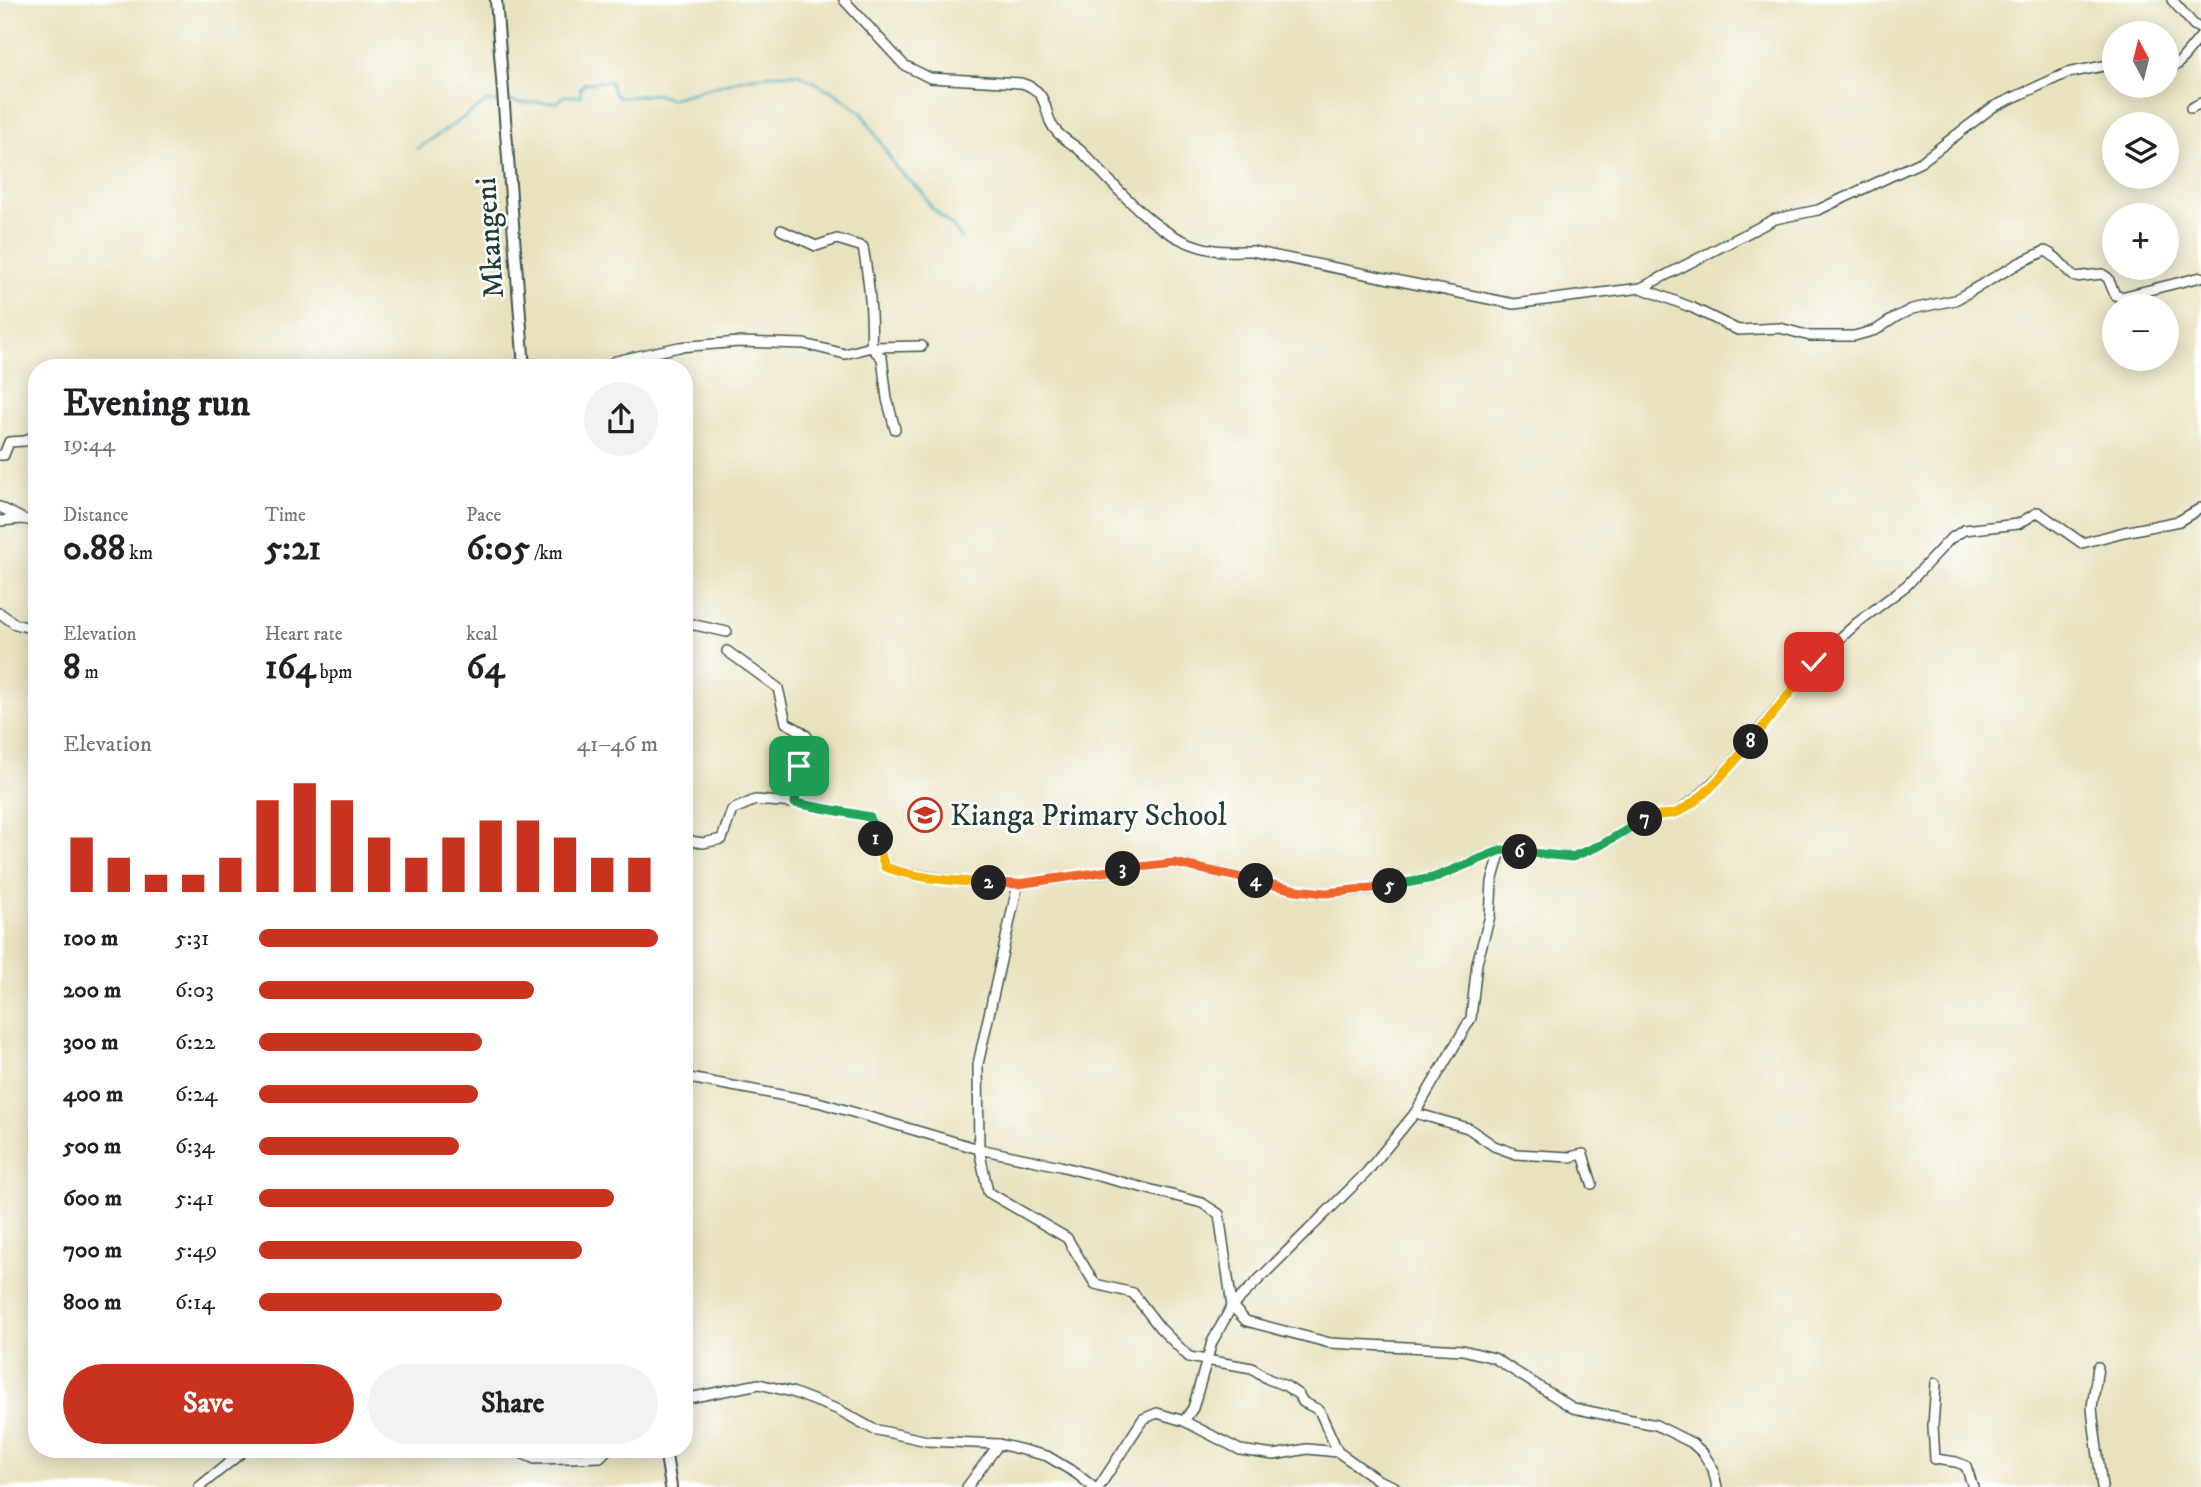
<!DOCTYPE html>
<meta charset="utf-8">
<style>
body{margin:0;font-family:"IM FELL DW Pica",serif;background:#f2f2f2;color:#202124;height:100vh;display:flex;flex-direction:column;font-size:26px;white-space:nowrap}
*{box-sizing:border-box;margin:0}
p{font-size:23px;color:#757577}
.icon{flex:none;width:38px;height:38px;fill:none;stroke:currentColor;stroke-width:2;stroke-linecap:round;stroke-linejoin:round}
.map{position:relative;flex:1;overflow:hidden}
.panel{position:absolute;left:28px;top:359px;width:665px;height:1099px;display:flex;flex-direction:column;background:#fff;border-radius:28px;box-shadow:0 4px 18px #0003}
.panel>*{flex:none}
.needle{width:46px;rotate:353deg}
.tools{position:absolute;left:2102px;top:21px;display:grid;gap:14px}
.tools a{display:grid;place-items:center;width:77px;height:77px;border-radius:50%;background:#fff;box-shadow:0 4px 18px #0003;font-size:35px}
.pin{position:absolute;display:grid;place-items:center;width:60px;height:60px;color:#fff;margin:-30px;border-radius:14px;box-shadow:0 4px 10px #0006}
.km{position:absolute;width:35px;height:35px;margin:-18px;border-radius:50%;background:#222;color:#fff;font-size:19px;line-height:35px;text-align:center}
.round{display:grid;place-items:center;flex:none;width:74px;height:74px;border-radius:37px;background:#f2f2f2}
.overview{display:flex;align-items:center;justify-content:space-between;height:119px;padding:0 35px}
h1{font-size:38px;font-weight:700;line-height:52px}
.metrics{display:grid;grid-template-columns:repeat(3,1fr);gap:10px;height:119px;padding:7px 35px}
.metrics div{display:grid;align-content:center}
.metrics b{font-size:35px;font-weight:700}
.metrics small{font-size:19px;font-weight:400}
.metrics p{font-size:19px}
.chart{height:196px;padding:14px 35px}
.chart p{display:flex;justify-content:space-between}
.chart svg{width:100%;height:126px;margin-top:7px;stroke:#c8321e;stroke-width:6}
.cta{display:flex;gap:14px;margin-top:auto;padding:14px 35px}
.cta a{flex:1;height:80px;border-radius:42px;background:#c8321e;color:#fff;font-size:28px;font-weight:700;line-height:80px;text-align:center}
.cta a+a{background:#f2f2f2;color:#202124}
ul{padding:0 35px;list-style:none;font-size:23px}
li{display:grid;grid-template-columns:112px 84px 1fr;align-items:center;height:52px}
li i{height:18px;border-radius:9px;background:#c8321e}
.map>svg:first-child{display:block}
</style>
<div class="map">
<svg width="2201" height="1487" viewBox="0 0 2201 1487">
<rect width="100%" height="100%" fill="#fff"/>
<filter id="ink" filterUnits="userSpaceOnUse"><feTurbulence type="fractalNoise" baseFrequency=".0143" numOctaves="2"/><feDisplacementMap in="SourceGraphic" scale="14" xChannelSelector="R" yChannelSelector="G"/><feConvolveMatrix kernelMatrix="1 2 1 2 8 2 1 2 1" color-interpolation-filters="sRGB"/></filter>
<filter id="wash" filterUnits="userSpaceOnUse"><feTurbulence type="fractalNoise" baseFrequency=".00686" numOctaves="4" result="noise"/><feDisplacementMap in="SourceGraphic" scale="28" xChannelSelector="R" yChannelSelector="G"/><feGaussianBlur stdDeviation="1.57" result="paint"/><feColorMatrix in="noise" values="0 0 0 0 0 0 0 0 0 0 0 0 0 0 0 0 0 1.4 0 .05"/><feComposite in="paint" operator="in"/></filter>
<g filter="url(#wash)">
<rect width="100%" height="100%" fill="#e9e2bf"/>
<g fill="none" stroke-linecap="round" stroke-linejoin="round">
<g stroke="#41adc0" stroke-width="2.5">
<path d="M506,101C513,100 517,103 523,103C535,103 546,102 558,102L564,96H581L580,88L585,83L607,81H610L614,93L620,98L656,94L670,99L746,78L777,74H799L835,93L862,113L897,169L922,192L931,207L954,228L961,238"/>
<polyline points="417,149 488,101 500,102"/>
</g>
</g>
</g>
<g filter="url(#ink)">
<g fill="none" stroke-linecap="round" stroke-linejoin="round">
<g stroke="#3d5649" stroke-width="12">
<g id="minor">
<path d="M844,0L904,65L930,78L1021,83C1053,92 1041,116 1057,132C1064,140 1075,145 1082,152C1121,191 1157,241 1214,250C1226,252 1240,251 1252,251L1514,304L1641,288L1775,219L1818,210L1921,162L1993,107L2067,73L2114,64"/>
<polyline points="2172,0 2194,25 2201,29"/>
<polyline points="2166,66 2177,65 2201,36"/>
<polyline points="2191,108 2201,103"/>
<path d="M781,230L816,246L837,239L863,247C869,281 873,313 871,347L882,358L887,399L895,429"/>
<path d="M1641,288L1693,308L1738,330L1780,328L1810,336H1854L1876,330L1896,317L1912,309L1955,300L2021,262L2045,251C2058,256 2064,269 2075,277L2102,274L2108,278L2115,295L2121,297L2201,277"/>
<polyline points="604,368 616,361 679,347 739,342 804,344 845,354 871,347 922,346"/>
<polyline points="0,455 4,455 9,442 25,441 37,434"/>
<polyline points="0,507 23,519"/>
<polyline points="0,521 23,519 37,522"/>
<polyline points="0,613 15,624 34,629 37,661"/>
<polyline points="684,626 695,625 727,632"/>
<path d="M727,651L778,688L786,723C800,730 817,737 807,755C805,760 800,764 799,769C796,780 796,792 795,803"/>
<polyline points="684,840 703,843 722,839 732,810 755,800 795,803 870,817 885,867 908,874 964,882 1018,884 1174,863 1296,890 1326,893 1382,888 1433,878 1501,850 1572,857 1601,845 1650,816 1676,813 1697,798 1730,766 1814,662 1857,623 1907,585 1950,539 1964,530 2018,524 2038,512 2082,543 2124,532 2179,521 2201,508"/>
<polyline points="1018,884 978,1064 979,1149 988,1192 1067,1238 1095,1284 1133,1293 1160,1328 1189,1357 1252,1368 1268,1379 1286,1386 1299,1395 1303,1402 1319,1410 1338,1452"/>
<polyline points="684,1077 818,1102 979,1149 1060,1166 1202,1203 1219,1214 1232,1306 1246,1321 1330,1343 1463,1350 1494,1358 1573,1408 1656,1425 1692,1443 1703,1453 1713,1469 1717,1487"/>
<polyline points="1415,1113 1471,1018 1477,963 1490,916 1492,882 1501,850"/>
<polyline points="2098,1367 2092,1407 2093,1418 2102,1487"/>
<polyline points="1936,1383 1933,1426 1935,1459 1956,1462 1966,1466 1973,1487"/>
<polyline points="684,1399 759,1384 792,1392 839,1410 873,1429 927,1441 999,1444 1047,1456 1077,1474 1093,1487"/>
<polyline points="1184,1421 1193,1408 1212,1342 1232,1306 1366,1173 1415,1113 1468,1128 1494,1146 1516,1154 1570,1157 1583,1154 1592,1184"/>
<polyline points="512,1449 535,1459 600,1457 608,1449"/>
<polyline points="199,1487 246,1449"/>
<polyline points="967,1487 999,1444"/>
<polyline points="1099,1487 1143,1419 1157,1413 1184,1421 1240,1450 1274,1455 1307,1449 1338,1452 1378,1480 1395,1487"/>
</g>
</g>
<g stroke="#3d5649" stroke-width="14">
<g id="tertiary">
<polyline points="496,0 524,368"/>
<polyline points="665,1449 671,1487"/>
</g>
</g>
<use href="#minor" stroke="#fff" stroke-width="9"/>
<use href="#tertiary" stroke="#fff" stroke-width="10"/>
</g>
</g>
<g fill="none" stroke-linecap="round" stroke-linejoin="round" filter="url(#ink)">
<g stroke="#fff" stroke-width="14">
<polyline id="split-1" points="799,766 795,803 870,817 876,839"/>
</g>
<g stroke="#fff" stroke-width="14">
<path id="split-2" d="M876,839L885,867C918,879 954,881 989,883"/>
</g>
<g stroke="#fff" stroke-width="14">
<polyline id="split-3" points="989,883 1018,884 1123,869"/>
</g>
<g stroke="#fff" stroke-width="14">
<polyline id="split-4" points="1123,869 1174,863 1256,881"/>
</g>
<g stroke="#fff" stroke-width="14">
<polyline id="split-5" points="1256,881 1296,890 1326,893 1390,886"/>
</g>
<g stroke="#fff" stroke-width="14">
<polyline id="split-6" points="1390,886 1433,878 1502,850 1520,852"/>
</g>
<g stroke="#fff" stroke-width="14">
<polyline id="split-7" points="1520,852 1572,857 1601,845 1645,819"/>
</g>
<g stroke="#fff" stroke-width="14">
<path id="split-8" d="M1645,819C1655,812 1667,817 1678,812C1707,797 1730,766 1751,742"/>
</g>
<g stroke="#fff" stroke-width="14">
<polyline id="split-9" points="1751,742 1814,662"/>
</g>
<use href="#split-1" stroke="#22a559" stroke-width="9"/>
<use href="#split-2" stroke="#f5b400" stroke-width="9"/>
<use href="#split-3" stroke="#f0652b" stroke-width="9"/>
<use href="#split-4" stroke="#f0652b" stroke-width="9"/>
<use href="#split-5" stroke="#f0652b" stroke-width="9"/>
<use href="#split-6" stroke="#22a559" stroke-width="9"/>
<use href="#split-7" stroke="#22a559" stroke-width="9"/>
<use href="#split-8" stroke="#f5b400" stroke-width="9"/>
<use href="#split-9" stroke="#f5b400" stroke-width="9"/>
</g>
<defs>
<g id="school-ring" transform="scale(1.75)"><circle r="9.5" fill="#fff" stroke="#c8321e" stroke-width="1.5"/><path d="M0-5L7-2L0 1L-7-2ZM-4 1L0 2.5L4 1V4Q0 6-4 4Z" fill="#c8321e"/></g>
</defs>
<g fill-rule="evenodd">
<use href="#school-ring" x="925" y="815"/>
</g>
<g text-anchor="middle" stroke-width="5" stroke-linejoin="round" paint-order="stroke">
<g font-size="30" fill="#1f3d34" stroke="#fff">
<text transform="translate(489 238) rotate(-94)" y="10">Mkangeni</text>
</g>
<g font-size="30" fill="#1f3d34" stroke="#fff" text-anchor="start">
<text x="950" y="825">Kianga Primary School</text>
</g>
</g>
</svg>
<div class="tools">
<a><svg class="needle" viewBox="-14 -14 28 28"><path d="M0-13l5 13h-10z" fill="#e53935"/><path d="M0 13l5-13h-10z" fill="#757577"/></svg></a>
<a><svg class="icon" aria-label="layers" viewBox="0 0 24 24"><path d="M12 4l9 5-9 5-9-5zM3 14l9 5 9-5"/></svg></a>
<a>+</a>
<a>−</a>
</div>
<div class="pin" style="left:799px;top:766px;background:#1e9e55"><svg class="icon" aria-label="arrive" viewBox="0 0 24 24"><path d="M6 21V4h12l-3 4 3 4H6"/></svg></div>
<div class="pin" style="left:1814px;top:662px;background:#d93025"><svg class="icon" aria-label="check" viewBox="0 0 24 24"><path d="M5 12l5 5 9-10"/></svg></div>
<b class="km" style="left:876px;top:839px">1</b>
<b class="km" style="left:989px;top:883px">2</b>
<b class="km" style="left:1123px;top:869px">3</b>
<b class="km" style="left:1256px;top:881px">4</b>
<b class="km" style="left:1390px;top:886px">5</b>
<b class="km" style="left:1520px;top:852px">6</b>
<b class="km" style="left:1645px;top:819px">7</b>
<b class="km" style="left:1751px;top:742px">8</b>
<section class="panel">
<div class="overview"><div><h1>Evening run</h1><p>19:44</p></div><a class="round"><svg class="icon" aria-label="share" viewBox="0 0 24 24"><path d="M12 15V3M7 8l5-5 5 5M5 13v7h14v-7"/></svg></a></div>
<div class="metrics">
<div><p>Distance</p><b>0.88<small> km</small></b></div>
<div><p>Time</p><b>5:21</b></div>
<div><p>Pace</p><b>6:05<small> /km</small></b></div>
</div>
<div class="metrics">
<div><p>Elevation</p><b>8<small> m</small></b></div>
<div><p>Heart rate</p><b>164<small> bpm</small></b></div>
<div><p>kcal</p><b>64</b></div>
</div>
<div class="chart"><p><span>Elevation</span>41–46 m</p>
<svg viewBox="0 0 160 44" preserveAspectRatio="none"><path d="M5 44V25M15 44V32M25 44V38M35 44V38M45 44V32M55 44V12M65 44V6M75 44V12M85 44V25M95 44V32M105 44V25M115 44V19M125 44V19M135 44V25M145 44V32M155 44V32"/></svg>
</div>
<ul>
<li><b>100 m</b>5:31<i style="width:100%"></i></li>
<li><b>200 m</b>6:03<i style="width:69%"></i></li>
<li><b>300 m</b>6:22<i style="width:56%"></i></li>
<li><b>400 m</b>6:24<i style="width:55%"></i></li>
<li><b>500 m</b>6:34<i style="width:50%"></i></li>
<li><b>600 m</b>5:41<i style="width:89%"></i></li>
<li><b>700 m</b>5:49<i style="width:81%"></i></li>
<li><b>800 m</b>6:14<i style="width:61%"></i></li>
</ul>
<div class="cta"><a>Save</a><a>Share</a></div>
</section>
</div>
